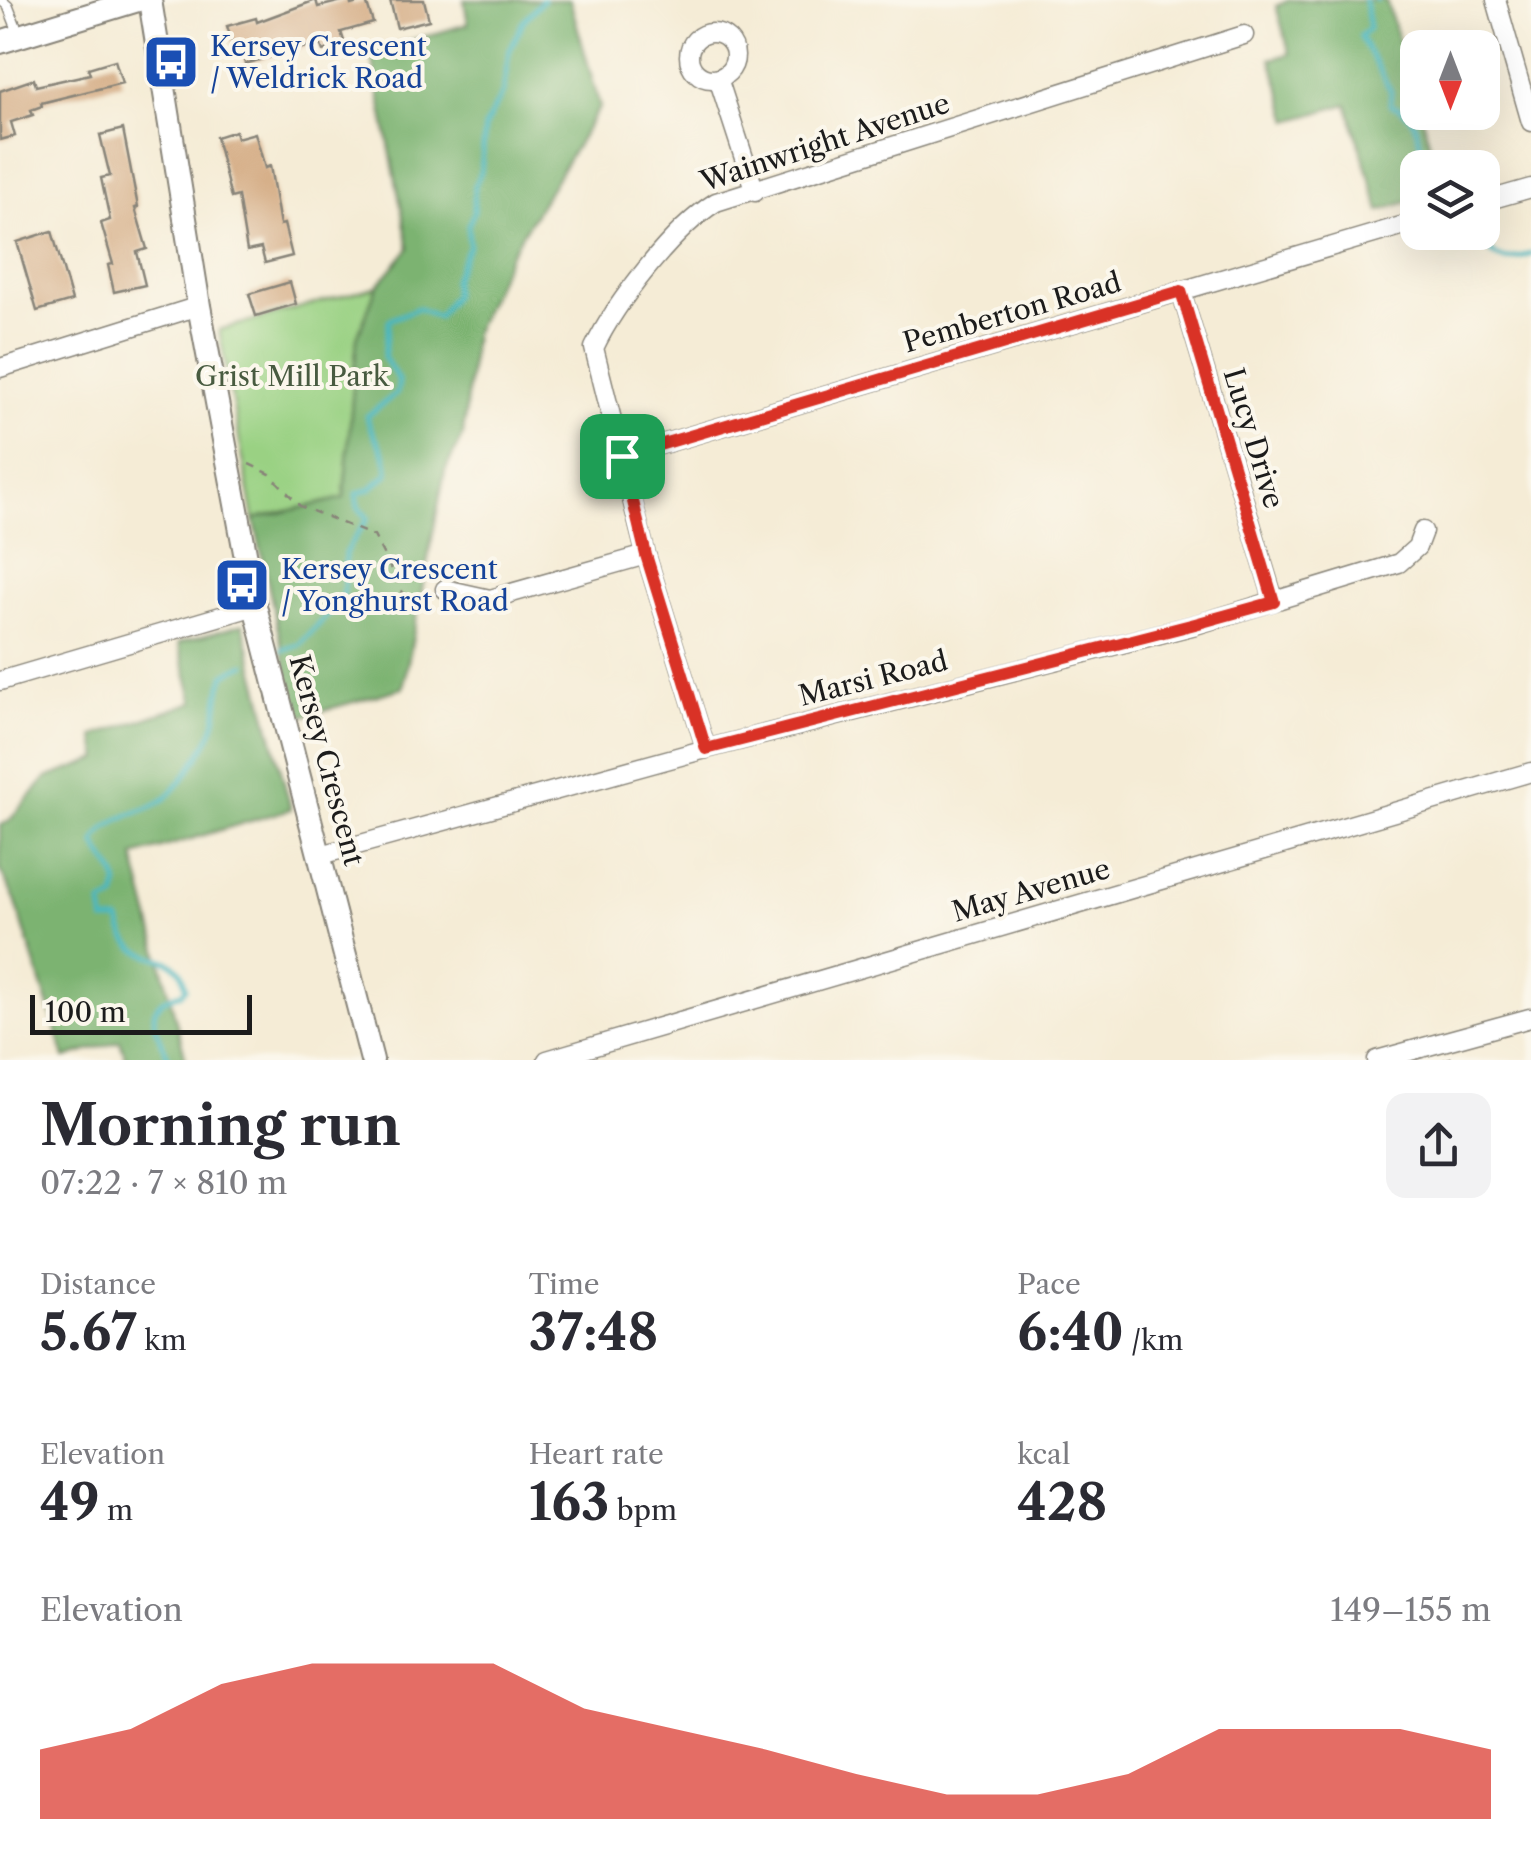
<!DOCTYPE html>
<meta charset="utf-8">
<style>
body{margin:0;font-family:"Libre Caslon Text",serif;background:#f2f2f3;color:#2b2b33;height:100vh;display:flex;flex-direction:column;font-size:38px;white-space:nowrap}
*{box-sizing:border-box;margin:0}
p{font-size:32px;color:#7c7c81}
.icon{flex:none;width:55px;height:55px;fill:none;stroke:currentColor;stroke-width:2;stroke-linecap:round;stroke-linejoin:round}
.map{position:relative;height:1060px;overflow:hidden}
.panel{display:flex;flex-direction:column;background:#fff;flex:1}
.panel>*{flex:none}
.needle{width:65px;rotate:180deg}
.fabs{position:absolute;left:1400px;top:30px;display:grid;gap:20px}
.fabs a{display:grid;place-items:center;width:100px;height:100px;border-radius:20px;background:#fff;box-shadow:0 10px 40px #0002;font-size:50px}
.scale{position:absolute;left:30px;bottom:25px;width:222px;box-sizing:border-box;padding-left:10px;border:5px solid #1c1c1c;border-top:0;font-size:28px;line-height:35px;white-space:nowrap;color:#1c1c1c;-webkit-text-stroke:8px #fbf7ec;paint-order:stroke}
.pin{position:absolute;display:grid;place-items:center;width:85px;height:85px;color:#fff;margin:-42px;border-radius:20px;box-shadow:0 5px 15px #0006}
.round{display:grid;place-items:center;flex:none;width:105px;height:105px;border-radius:20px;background:#f2f2f3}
.overview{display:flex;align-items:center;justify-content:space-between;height:170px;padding:0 40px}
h1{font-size:55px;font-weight:700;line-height:75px}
.figures{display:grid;grid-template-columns:repeat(3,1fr);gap:15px;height:170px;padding:10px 40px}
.figures div{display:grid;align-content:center}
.figures b{font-size:50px;font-weight:700}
.figures small{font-size:28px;font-weight:400}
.figures p{font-size:28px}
.chart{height:280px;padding:20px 40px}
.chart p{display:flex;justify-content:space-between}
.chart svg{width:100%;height:180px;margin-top:10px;fill:#d93025;opacity:.7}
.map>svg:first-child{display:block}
</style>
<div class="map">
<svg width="1531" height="1060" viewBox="0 0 1531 1060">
<rect width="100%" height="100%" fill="#fbf7ec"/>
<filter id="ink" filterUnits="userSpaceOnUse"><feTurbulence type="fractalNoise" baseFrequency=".01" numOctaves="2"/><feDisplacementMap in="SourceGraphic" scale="20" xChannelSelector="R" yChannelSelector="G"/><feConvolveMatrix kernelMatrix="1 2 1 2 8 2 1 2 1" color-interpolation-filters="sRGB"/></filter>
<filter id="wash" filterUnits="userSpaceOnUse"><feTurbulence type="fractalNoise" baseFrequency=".0048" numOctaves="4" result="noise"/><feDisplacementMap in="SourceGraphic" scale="40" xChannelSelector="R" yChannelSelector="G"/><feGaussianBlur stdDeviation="2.25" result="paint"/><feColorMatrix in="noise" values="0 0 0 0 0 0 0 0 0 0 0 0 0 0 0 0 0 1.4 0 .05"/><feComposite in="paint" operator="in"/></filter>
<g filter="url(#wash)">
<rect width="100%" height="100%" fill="#f5ecd6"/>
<polygon fill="#9ad183" stroke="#5b7650" stroke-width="2.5" points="377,286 357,338 344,498 254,519 219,330"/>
<g fill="#7bb371" stroke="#4c6846" stroke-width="2.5">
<polygon points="464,0 570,0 600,107 510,254 474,332 463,435 445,471 403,688 297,718 254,519 344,498 357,338 377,286 409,248 371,52 468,24"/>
<polygon points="1290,0 1386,0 1437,167 1418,168 1417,199 1380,211 1347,104 1290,121 1271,59 1290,54 1276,6"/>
<polygon points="243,624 291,809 134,856 186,1060 126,1060 120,1041 65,1058 15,900 0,870 0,825 8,822 46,778 99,759 94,736 194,702 178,643"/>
</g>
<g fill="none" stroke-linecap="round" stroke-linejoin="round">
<g stroke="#48b7c0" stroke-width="5">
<path d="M1365,0L1369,28L1360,36L1391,91L1390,105C1430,115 1408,153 1439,168"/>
<polyline points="1376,0 1377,0"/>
<path d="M1480,232C1493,261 1500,264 1531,254"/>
<path d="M282,650L299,645L340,602L344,588L345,553L368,518L358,507L356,494L370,489L388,474C390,452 370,437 367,416L397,393L399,381L384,357L389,320L418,308L438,317L454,294L453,280L469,245L468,225L474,212V187L481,172L485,126L503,92L509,52L523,21L543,0"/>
<path d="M169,1060C157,1027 137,1004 182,993L186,988C185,986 182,973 181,972C166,950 128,965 120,921H104L102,904L115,898C125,872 103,864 95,842C110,814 136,817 160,802C177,792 213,739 216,719C219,703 218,690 225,674L245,665"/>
</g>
</g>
<g id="blocks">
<g fill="#d6af88">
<polygon points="316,0 318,7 346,0 350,0 351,5 366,1 373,23 341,32 345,44 323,51 320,43 245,64 241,49 235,51 227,26 256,18 257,22"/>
<polygon points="390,0 424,0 429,20 397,28"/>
<polygon points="115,60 122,83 41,103 42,106 31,110 33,115 11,122 15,136 0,140 0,91 34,79 36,86 90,74 88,68"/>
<polygon points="123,129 138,207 135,208 147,249 137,252 145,285 114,292 108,265 113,264 101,223 110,220 101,178 110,176 100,135"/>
<polygon points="235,131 237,138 255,133 265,168 270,166 280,225 284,224 292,256 265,263 261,248 247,251 238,196 231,198 216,137"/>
<polygon points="52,231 72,301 37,311 17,242"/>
<polygon points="290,282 296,304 256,316 249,294"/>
</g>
</g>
</g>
<g filter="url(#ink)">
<use href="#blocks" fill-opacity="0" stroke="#888479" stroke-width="2.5"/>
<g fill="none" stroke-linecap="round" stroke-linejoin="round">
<g stroke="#888479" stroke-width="12">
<polyline id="service" points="1,0 8,6 19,34"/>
</g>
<g stroke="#888479" stroke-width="21">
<g id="minor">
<polyline points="1496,0 1531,122"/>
<circle cx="712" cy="56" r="23"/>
<polyline points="718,78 755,192"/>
<polyline points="1482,202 1531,188"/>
<polyline points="1181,291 1274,601"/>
<polyline points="0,368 199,306"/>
<polyline points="622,456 1418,221"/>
<polyline points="445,589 490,599 646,555"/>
<polyline points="0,681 255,606"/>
<path d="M706,749L646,555L594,348C616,302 673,229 716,202L1244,35"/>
<polyline points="321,855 706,749 1195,625 1399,563 1417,547 1423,531"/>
<polyline points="547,1060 1531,772"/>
<polyline points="1377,1060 1530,1018"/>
</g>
</g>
<g stroke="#888479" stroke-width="26">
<g id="tertiary">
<polyline points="150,0 199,306 255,606 372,1060"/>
<polyline points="0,42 138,0"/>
</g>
</g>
<g stroke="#888479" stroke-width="2.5" stroke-dasharray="8 8" stroke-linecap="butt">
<polyline points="249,464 270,474 300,506 374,536 403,593 413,596 429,592"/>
<polyline points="1444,1060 1457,1056"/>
</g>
<use href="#service" stroke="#fff" stroke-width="9"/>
<use href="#minor" stroke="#fff" stroke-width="18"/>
<use href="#tertiary" stroke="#fff" stroke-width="22"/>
</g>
</g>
<g fill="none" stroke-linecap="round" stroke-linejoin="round" filter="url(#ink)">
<g stroke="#fff" stroke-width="20">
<polygon id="route" points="1181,291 1274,602 1195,624 706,749 646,555 622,456"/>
</g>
<use href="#route" stroke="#d93025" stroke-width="12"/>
</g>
<defs>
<g id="bus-square" transform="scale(2.875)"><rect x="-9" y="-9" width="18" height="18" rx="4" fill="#1a4fb4" stroke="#fbf7ec"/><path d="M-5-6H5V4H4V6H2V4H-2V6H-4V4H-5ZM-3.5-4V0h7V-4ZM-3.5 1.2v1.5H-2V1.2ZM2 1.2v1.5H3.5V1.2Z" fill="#fff"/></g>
</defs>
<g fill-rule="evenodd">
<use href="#bus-square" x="171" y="62"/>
<use href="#bus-square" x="242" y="585"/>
</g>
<g text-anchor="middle" stroke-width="8" stroke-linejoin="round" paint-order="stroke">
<g font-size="28" fill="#164399" stroke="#fbf7ec" text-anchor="start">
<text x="210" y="56">Kersey Crescent<tspan x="210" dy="32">/ Weldrick Road</tspan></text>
<text x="281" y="579">Kersey Crescent<tspan x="281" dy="32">/ Yonghurst Road</tspan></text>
</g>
<g font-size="28" fill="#1c1c1c" stroke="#fbf7ec">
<text transform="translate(825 142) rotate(-18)" y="10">Wainwright Avenue</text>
<text transform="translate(1012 312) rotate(-16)" y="10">Pemberton Road</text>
<text transform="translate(1254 438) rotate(73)" y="10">Lucy Drive</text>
<text transform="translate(873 678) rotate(-14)" y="10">Marsi Road</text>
<text transform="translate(327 760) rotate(75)" y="10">Kersey Crescent</text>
<text transform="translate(1031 890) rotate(-16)" y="10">May Avenue</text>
</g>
<g font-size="28" fill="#485b40" stroke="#fbf7ec">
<text x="292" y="386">Grist Mill Park</text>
</g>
</g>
</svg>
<div class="fabs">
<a><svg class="needle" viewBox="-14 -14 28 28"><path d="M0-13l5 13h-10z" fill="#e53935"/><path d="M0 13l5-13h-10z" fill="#7c7c81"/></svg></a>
<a><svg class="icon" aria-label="layers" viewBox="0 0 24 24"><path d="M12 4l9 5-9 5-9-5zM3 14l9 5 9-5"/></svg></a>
</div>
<div class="scale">100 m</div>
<div class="pin" style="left:622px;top:456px;background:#1e9e55"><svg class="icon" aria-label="arrive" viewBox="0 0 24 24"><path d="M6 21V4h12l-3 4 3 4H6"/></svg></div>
</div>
<section class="panel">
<div class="overview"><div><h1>Morning run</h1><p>07:22 · 7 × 810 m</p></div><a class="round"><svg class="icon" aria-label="share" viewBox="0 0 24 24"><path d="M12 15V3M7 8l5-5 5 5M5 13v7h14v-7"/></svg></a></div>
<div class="figures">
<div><p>Distance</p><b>5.67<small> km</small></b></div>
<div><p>Time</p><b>37:48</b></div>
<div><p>Pace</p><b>6:40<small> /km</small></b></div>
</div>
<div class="figures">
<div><p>Elevation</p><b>49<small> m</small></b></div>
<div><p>Heart rate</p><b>163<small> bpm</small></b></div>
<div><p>kcal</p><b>428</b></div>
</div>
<div class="chart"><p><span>Elevation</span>149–155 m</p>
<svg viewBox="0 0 160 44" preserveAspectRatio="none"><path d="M0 44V27L10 22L20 11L30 6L40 6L50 6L60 17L70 22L80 27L90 33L100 38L110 38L120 33L130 22L140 22L150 22L160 27V44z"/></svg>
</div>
</section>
